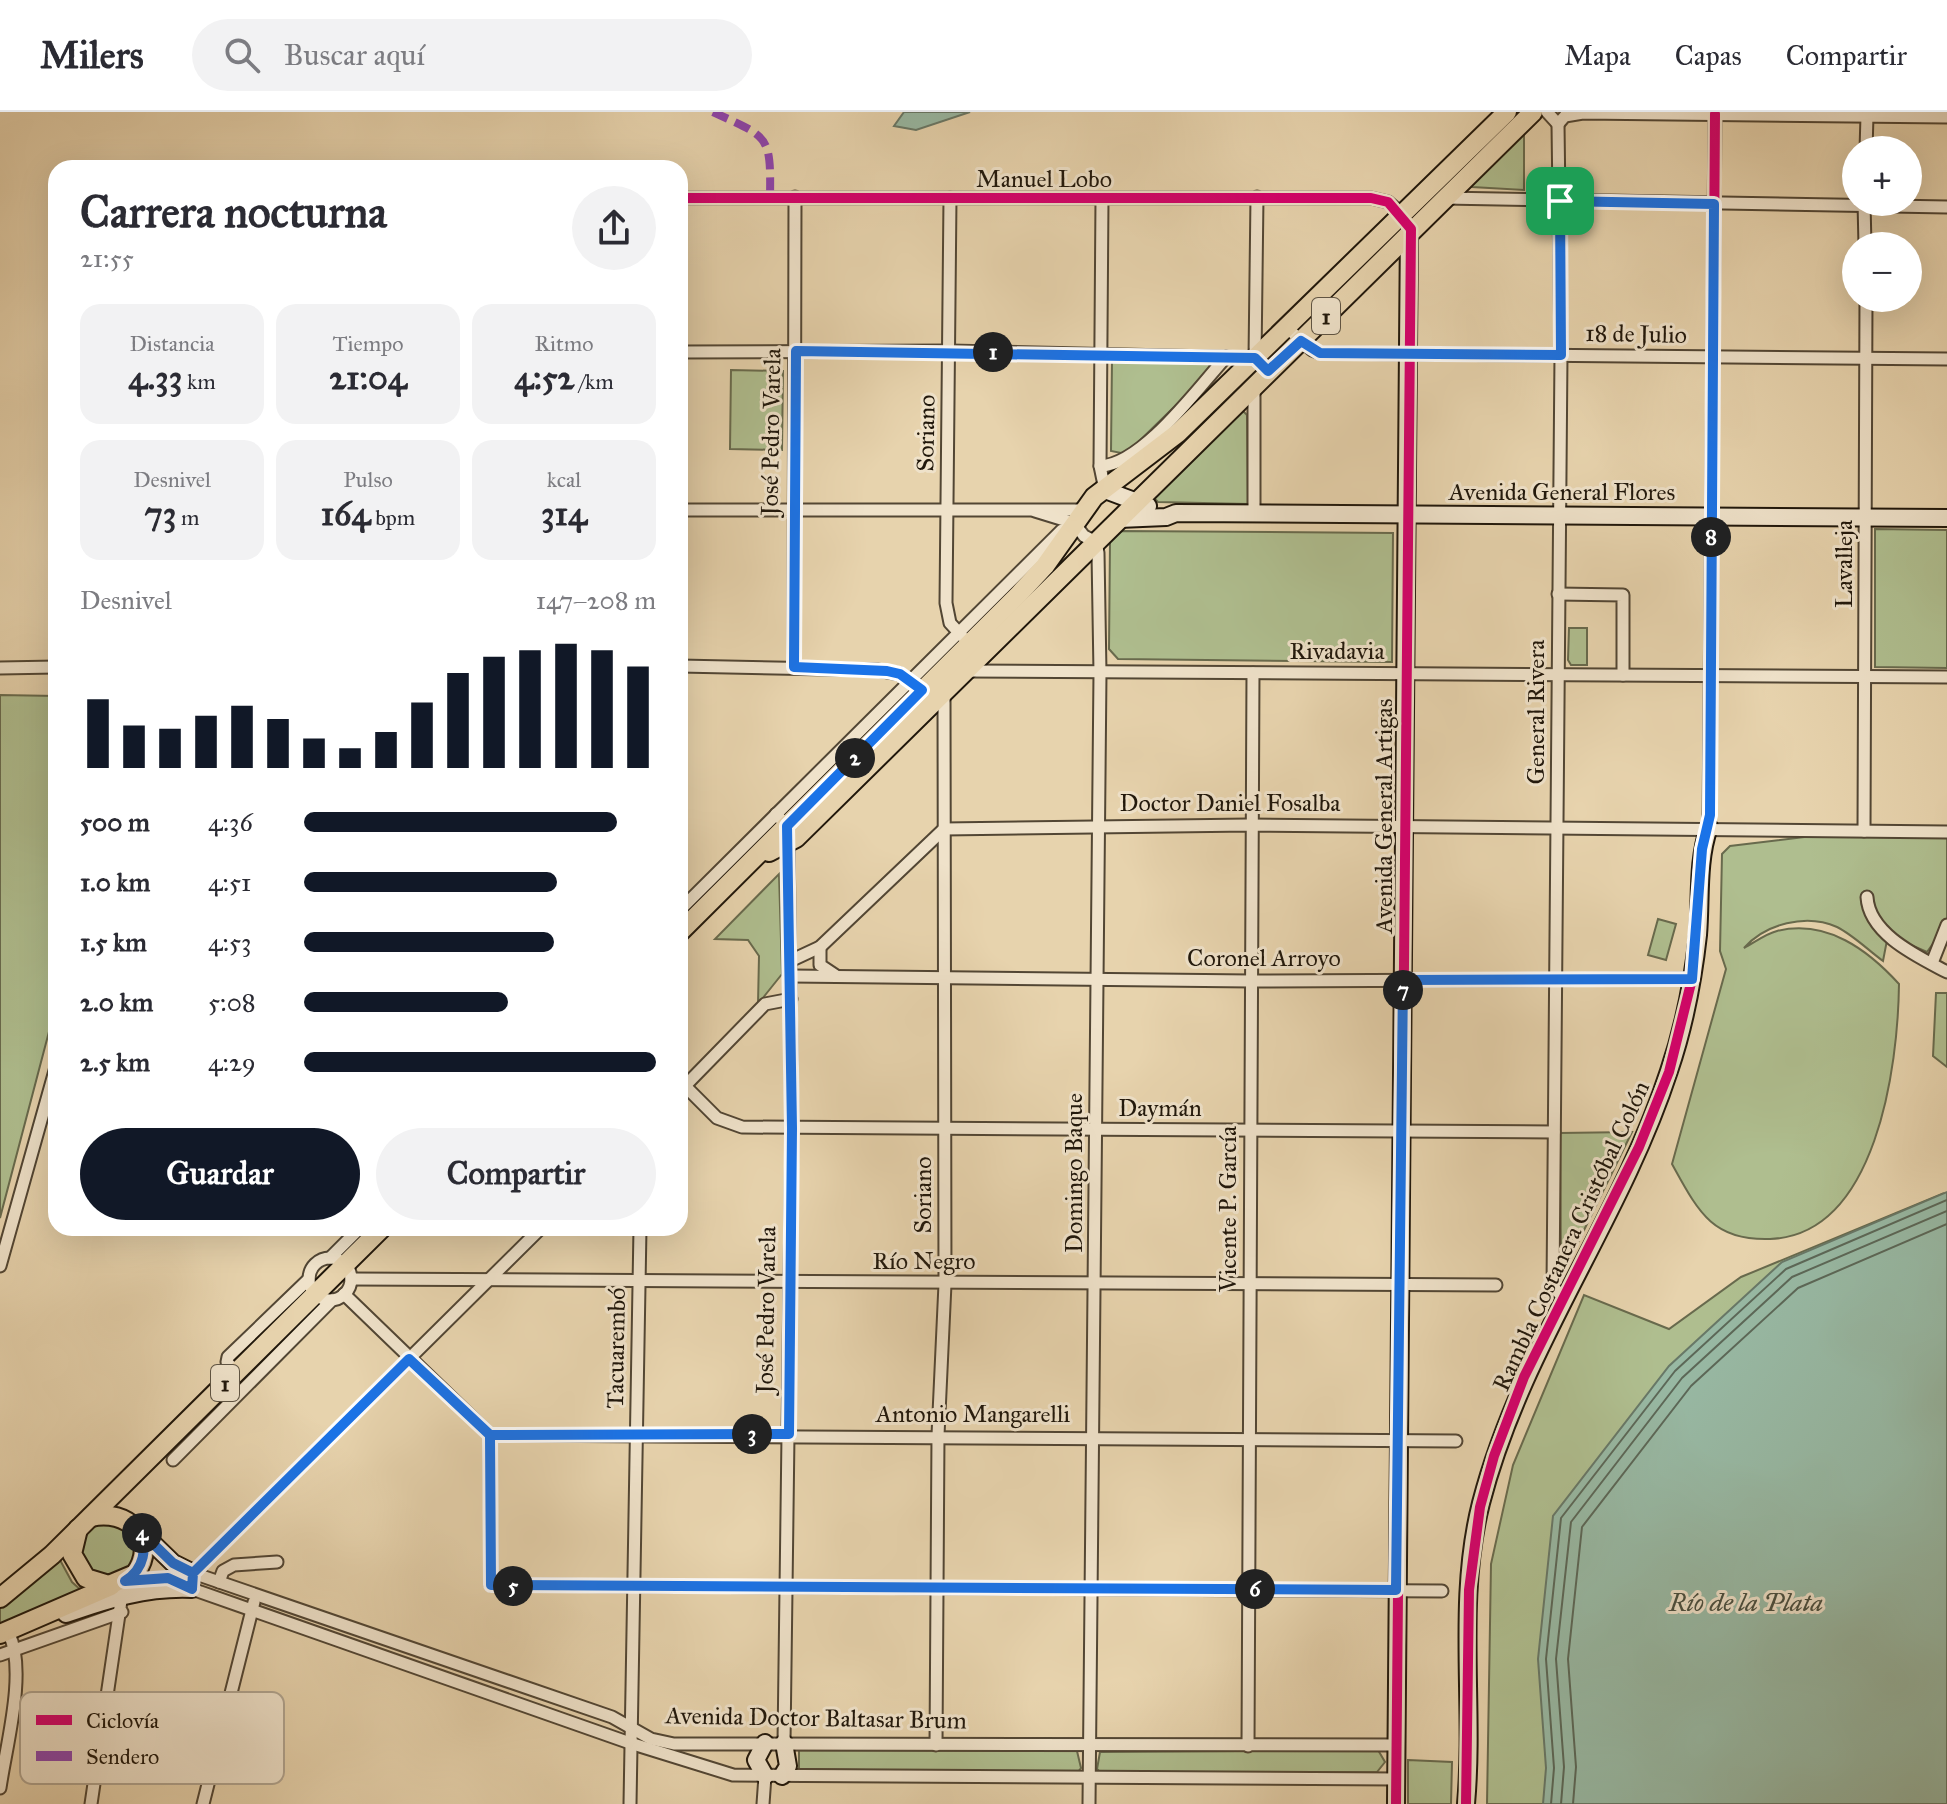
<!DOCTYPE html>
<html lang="es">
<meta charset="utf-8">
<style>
body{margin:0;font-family:"IM FELL Great Primer",serif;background:#f2f2f3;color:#2b2b33;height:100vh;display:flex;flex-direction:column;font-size:30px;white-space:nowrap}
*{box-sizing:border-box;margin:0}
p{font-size:26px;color:#7c7c81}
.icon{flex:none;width:44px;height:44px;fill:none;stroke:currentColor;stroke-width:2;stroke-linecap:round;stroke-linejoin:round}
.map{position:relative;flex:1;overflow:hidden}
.side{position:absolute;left:48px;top:48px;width:640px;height:1076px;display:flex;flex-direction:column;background:#fff;border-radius:24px;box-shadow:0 8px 32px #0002}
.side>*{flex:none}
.buttons{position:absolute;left:1842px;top:24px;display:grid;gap:16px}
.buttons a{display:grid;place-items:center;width:80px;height:80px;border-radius:50%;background:#fff;box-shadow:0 8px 32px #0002;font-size:40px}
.pin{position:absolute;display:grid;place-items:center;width:68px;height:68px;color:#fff;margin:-34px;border-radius:16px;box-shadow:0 4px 12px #0006}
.km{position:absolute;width:40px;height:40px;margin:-20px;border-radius:50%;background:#222;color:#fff;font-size:22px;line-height:40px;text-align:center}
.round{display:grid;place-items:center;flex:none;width:84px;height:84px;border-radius:42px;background:#f2f2f3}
.overview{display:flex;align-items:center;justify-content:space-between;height:136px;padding:0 32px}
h1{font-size:44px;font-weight:700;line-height:60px}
.metrics{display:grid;grid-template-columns:repeat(3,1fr);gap:12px;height:136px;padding:8px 32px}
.metrics div{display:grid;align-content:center;border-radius:20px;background:#f2f2f3;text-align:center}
.metrics b{font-size:34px;font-weight:700}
.metrics small{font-size:22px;font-weight:400}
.metrics p{font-size:22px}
.chart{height:224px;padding:16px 32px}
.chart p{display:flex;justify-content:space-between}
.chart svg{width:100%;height:144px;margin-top:8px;stroke:#111827;stroke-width:6}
.primary-button{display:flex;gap:16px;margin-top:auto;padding:16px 32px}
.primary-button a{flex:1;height:92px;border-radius:48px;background:#111827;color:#fff;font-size:32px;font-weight:700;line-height:92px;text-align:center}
.primary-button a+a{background:#f2f2f3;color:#2b2b33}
ul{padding:0 32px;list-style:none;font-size:26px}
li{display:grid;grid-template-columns:128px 96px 1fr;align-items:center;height:60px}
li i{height:20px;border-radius:10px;background:#111827}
header{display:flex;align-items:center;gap:48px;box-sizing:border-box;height:112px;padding:0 40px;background:#fff;border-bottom:2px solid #e1e1e2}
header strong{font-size:38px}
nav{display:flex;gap:44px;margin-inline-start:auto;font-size:28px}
.search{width:560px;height:72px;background:#f2f2f3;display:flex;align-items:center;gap:20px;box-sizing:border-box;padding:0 28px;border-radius:44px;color:#7c7c81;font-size:30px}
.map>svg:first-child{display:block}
</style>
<header>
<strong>Milers</strong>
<div class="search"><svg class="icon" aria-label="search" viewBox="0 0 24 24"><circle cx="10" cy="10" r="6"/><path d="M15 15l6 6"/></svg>Buscar aquí</div>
<nav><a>Mapa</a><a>Capas</a><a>Compartir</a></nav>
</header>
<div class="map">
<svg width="1947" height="1692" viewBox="0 0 1947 1692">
<rect width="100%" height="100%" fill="#e7d3ad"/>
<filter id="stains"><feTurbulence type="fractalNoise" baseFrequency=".0025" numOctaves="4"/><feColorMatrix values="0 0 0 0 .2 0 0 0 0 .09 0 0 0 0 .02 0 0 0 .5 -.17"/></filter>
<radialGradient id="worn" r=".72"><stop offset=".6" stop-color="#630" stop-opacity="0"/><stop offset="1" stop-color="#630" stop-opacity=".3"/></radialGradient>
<g fill="#afbe8f" stroke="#686a4d" stroke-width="2">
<polygon points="1524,20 1524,78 1472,75 1471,72"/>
<polygon points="1112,248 1208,250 1212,258 1126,342 1111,339"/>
<polygon points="731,258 783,259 782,338 730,337"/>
<polygon points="1243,299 1247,303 1248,392 1158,390 1154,386 1155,382 1236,300"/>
<polygon points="1875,417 1947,418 1947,556 1875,555"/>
<polygon points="1121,419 1393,421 1392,550 1118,547 1109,537 1110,429"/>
<polygon points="1569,516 1587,516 1587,553 1571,553 1568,548"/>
<polygon points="0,583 56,584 56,893 0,1106"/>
<path d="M1829,722L1947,723V812L1927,840L1888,823L1883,849C1868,838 1853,823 1837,815C1806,801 1765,812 1744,836C1754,831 1765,822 1777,819C1827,807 1868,838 1899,872C1898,954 1877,1123 1770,1127C1712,1129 1698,1099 1672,1052L1726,857L1720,839L1722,742L1730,734Z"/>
<polygon points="779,762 782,862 758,892 759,844 748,828 715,827"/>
<polygon points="1658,807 1676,812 1666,848 1648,843"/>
<polygon points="1936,881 1947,881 1947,955 1933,944"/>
<polygon points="1632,1020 1565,1157 1561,1157 1560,1021"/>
<polygon points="1942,1082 1658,1692 1487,1692 1491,1452 1513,1353 1584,1183 1669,1217 1741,1165"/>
<path d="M102,1409C124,1416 131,1418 137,1440L125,1463L93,1465L77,1437L90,1414Z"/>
<polygon points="60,1448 72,1470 82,1479 0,1517 0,1493"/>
<polygon points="799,1638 1077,1639 1081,1656 1077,1661 799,1657"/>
<polygon points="1378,1638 1385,1650 1377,1660 1101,1661 1097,1657 1100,1640"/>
<polygon points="1408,1648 1452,1650 1451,1692 1408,1692"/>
</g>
<g fill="#98b9a4" stroke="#687867" stroke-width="2">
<polygon points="904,0 970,0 916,18 894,14"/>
<polygon points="1947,1080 1947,1692 1543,1692 1546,1656 1538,1547 1553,1404 1669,1254 1782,1150"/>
</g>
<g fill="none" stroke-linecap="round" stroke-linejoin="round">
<g stroke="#5c6858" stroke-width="2">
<polyline points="1551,1692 1554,1656 1546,1547 1561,1406 1675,1259 1786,1157 1947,1088"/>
<polyline points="1561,1692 1564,1655 1556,1547 1571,1410 1682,1266 1792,1165 1947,1099"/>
<polyline points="1573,1692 1576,1655 1568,1547 1582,1415 1691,1274 1798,1176 1947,1112"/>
</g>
<g stroke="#524634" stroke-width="15">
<g id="street">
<polyline points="1547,0 1558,12"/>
<polyline points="1558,12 1561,243 1553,1175 1563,1185"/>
<polyline points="1558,12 1565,4 1583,1 1947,5"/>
<polyline points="1866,38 1867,4"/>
<polyline points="680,86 1371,86 1388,90 1402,102"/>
<polyline points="950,86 946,491 950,511 962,524"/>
<polyline points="1444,86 1947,95"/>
<polyline points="1102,87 1100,354 1105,378"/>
<polyline points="1864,90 1865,134"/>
<polyline points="1286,215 1312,238 1320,241 1947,247"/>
<polyline points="680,240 950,239 1254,246"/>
<polyline points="1255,246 1257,85"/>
<polyline points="1254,274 1254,401"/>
<path d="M1100,354C1142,353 1198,276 1226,245"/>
<polyline points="680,398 1083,398"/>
<polyline points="1035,399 1074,411 1084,424 1096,430 1098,441 1100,561 1089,1692"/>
<polyline points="1558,482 1623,483 1623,563"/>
<polyline points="680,554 877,558 900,562 915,573"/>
<polyline points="794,555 795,85"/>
<polyline points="0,556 56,555"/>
<polyline points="967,559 1947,565"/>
<polyline points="776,702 787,714 788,730 792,1016 784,1631"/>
<polyline points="1709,715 1715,2"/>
<polyline points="1864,719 1866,186"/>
<path d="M1867,785C1869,822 1917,844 1947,860"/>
<polyline points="680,798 1062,418"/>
<polyline points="820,835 820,853 835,863"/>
<polyline points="790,849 820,835 944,717 1249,713 1947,720"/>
<polyline points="1932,851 1947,813"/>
<polyline points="791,864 1251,869 1692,867"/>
<polyline points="685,974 717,1006 742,1015 1554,1020"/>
<polyline points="680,979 765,892 791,887"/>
<polyline points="541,1116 193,1461 192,1477 630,1631 733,1663 1396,1667"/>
<polyline points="330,1146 360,1116"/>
<circle cx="330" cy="1167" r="21"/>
<polyline points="0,1154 56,955"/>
<polyline points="351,1167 1496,1173"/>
<polyline points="344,1182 490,1323 491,1473 1442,1479"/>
<polyline points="236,1260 227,1250 228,1245 309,1167"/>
<polyline points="490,1323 1456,1329"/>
<polyline points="173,1348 332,1188"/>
<polyline points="193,1461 612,1605 651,1627 674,1632 1396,1633"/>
<polyline points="219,1470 223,1459 234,1453 277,1450"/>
<polyline points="0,1543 122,1500"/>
<polyline points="936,1633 938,1323 945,1172 944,581"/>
<polyline points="1248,1634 1253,561"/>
<path d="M0,1676C6,1634 27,1559 9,1522"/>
<polyline points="91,1692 122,1482"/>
<polyline points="203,1692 254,1490"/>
<polyline points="630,1692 640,1116"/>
<polyline points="763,1692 765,1664"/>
</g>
</g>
<g stroke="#20170b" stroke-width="20">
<g id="secondary">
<polyline points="1105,378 1148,394"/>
<polyline points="1119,407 1166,405 1176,401 1947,406"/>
<polyline points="137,1416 173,1451 193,1461"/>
<path d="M66,1502C109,1487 146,1475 192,1477"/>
<polyline points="765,1664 756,1648 765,1631"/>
<polyline points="782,1664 788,1654 784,1631"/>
<polyline points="1396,1692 1409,114"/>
<path d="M1466,1692C1475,1592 1456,1489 1481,1391C1521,1236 1620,1109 1669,959C1684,915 1693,869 1698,823C1701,787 1697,750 1709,715"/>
</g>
</g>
<g stroke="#20170b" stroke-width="22">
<g id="primary">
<polyline points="769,740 796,726 1533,0"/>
<polyline points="680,820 1019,482 1045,454 1094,385 1178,321 1507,0"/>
<path d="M78,1417L72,1442L86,1466L109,1473L135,1462C160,1427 127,1396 91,1405"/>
<polyline points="0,1486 52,1443 382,1116"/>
<polyline points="0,1522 111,1474"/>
</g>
</g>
<use href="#street" stroke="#efe2ca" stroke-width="11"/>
<use href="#secondary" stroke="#efe2ca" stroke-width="16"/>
<use href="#primary" stroke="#e7d3ad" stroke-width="18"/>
<path stroke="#8e44ad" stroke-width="8" stroke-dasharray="16 8" stroke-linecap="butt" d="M713,0C769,26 771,22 770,86"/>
<g stroke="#efe2ca" stroke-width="15">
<g id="cycleway">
<polyline points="680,86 1371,86 1388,90 1411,117 1396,1692"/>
<polyline points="1466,1692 1469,1478 1480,1395 1494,1344 1524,1265 1639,1035 1669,960 1692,867 1702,737 1710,703 1715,2"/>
</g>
</g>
<use href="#cycleway" stroke="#d6006c" stroke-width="10"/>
</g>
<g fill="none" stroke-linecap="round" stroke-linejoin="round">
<g stroke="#fff" stroke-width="16">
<path id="route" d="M1560,89L1561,243L1320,241L1301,229L1268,259L1255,246L796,239L794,555L887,559L900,562L922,578L787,714L792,1016L789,1322L490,1323L409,1247L193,1461L173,1451L137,1416C149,1436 144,1457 125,1469L168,1466L192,1477L193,1461L409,1247L490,1323L491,1473L1396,1478L1403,868L1692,867L1702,737L1710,703L1714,92L1560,89"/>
</g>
<use href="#route" stroke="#1a73e8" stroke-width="10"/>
</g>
<g text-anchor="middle" stroke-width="6" stroke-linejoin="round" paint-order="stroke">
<g fill="#efe2ca" stroke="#5e5444" stroke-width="2">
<rect x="1312" y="186" width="28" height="36" rx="6"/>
<rect x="211" y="1253" width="28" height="36" rx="6"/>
</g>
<g font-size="22" font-weight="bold" fill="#20170b">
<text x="1326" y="212">1</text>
<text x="225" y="1279">1</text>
</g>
<g font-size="24" fill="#20170b" stroke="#efe2ca">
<text x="1044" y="75">Manuel Lobo</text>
<text transform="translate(1636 222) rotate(1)" y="8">18 de Julio</text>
<text transform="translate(771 320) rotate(-89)" y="8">José Pedro Varela</text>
<text transform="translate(926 321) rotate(-89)" y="8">Soriano</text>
<text x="1562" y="388">Avenida General Flores</text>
<text transform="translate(1844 452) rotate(-90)" y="8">Lavalleja</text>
<text x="1337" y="547">Rivadavia</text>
<text transform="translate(1536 600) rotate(-90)" y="8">General Rivera</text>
<text x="1230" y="699">Doctor Daniel Fosalba</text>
<text transform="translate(1384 704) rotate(-90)" y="8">Avenida General Artigas</text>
<text x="1264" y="854">Coronel Arroyo</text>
<text x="1160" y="1004">Daymán</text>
<text transform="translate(1074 1061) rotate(-90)" y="8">Domingo Baque</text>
<text transform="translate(923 1083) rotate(-90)" y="8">Soriano</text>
<text transform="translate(1228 1097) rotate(-90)" y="8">Vicente P. García</text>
<text transform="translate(1571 1124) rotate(-65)" y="8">Rambla Costanera Cristóbal Colón</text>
<text x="924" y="1157">Río Negro</text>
<text transform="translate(766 1198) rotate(-89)" y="8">José Pedro Varela</text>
<text transform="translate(616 1236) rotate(-89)" y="8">Tacuarembó</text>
<text x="973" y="1310">Antonio Mangarelli</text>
<text transform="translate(816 1606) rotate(1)" y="8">Avenida Doctor Baltasar Brum</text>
</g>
<g font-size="26" font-style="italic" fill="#4a5041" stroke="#efe2ca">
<text x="1746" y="1499">Río de la Plata</text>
</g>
</g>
<rect x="20" y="1580" width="264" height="92" rx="12" fill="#efe2ca" stroke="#b1a591" stroke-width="2"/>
<rect x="36" y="1603" width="36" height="10" fill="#d6006c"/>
<rect x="36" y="1639" width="36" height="10" fill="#8e44ad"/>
<g font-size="22" fill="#20170b">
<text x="86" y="1616">Ciclovía</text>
<text x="86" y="1652">Sendero</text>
</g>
<rect width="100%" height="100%" filter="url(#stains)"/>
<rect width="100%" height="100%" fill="url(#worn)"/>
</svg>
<div class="buttons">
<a>+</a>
<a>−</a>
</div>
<div class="pin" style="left:1560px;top:89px;background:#1e9e55"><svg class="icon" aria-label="arrive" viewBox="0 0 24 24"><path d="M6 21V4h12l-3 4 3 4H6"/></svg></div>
<b class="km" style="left:993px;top:240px">1</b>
<b class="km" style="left:855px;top:646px">2</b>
<b class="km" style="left:752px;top:1322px">3</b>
<b class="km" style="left:142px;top:1421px">4</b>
<b class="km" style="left:513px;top:1474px">5</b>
<b class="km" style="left:1255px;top:1477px">6</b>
<b class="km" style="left:1403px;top:878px">7</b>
<b class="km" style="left:1711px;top:425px">8</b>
<section class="side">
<div class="overview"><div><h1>Carrera nocturna</h1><p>21:55</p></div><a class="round"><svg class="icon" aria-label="share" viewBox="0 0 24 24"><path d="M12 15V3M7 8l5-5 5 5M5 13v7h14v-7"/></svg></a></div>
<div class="metrics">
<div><p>Distancia</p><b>4.33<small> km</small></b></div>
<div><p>Tiempo</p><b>21:04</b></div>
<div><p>Ritmo</p><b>4:52<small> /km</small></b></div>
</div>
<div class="metrics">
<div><p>Desnivel</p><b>73<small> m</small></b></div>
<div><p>Pulso</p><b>164<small> bpm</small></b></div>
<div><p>kcal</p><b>314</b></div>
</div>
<div class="chart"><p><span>Desnivel</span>147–208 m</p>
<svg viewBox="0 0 160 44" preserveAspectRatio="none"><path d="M5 44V23M15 44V31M25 44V32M35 44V28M45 44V25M55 44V29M65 44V35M75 44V38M85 44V33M95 44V24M105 44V15M115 44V10M125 44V8M135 44V6M145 44V8M155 44V13"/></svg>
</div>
<ul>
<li><b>500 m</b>4:36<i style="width:89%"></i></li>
<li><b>1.0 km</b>4:51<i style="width:72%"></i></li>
<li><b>1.5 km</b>4:53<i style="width:71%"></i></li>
<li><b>2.0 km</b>5:08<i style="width:58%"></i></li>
<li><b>2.5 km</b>4:29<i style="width:100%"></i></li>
</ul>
<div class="primary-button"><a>Guardar</a><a>Compartir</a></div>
</section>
</div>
